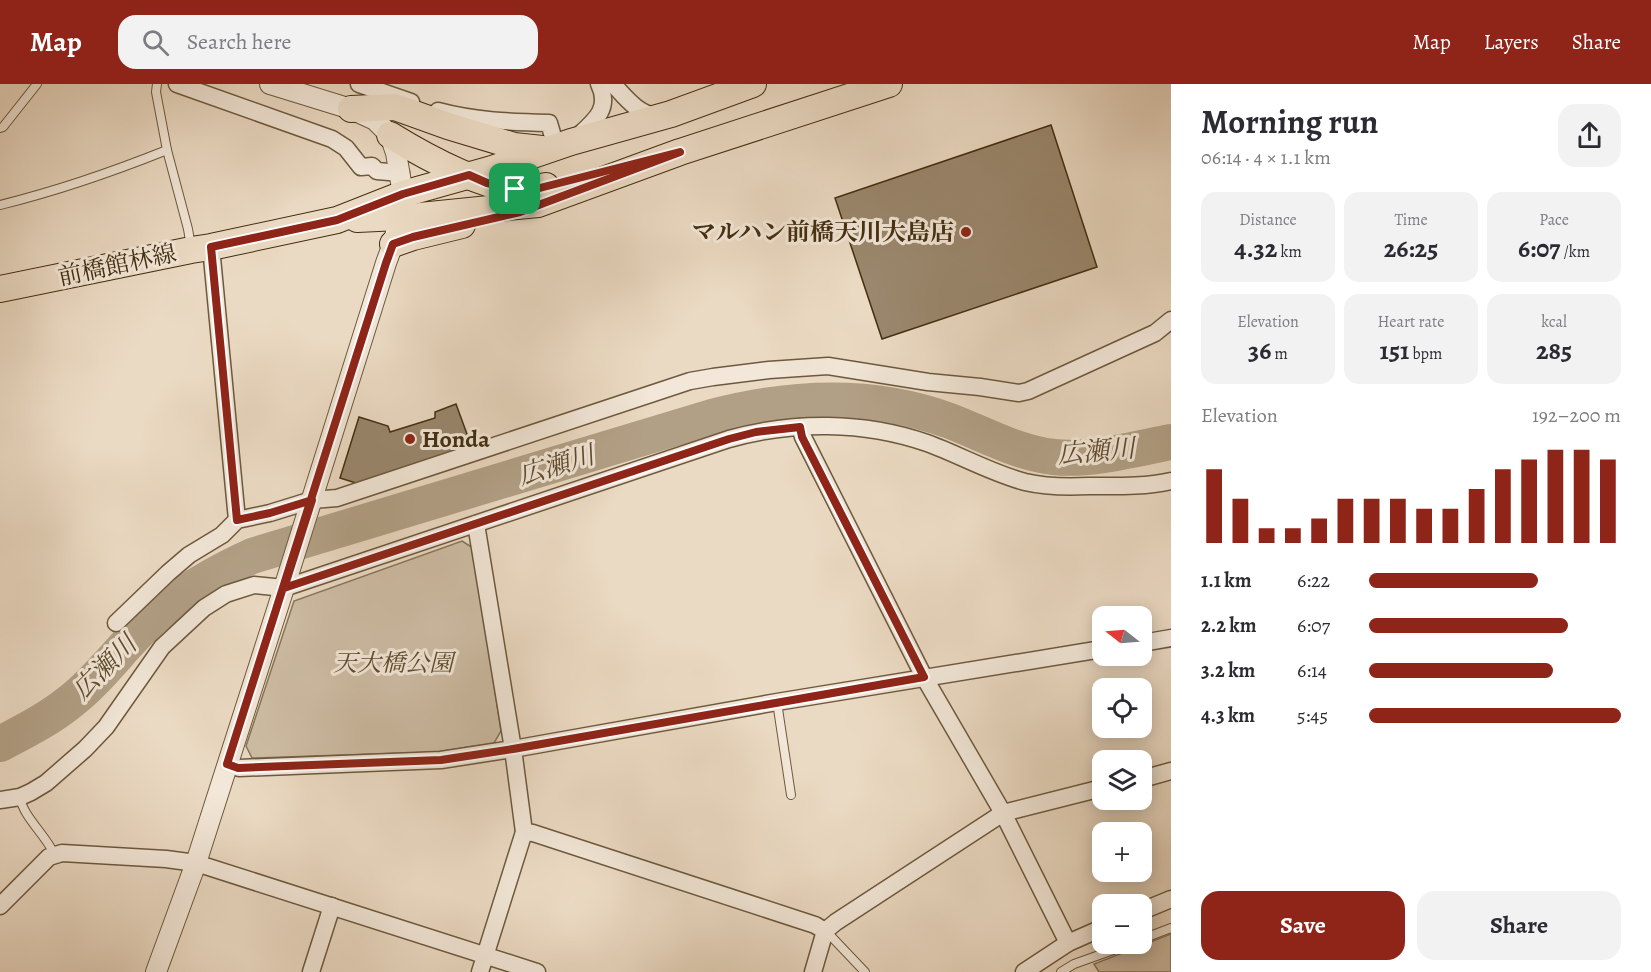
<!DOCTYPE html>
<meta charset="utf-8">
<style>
body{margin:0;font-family:Alegreya,"Noto Serif JP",serif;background:#f2f2f3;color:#2b2b33;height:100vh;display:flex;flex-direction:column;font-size:22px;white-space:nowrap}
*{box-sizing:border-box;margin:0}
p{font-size:20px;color:#7c7c81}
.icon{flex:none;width:33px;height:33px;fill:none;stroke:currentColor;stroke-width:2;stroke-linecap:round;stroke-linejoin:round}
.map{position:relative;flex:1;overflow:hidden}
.sheet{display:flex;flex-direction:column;background:#fff;width:480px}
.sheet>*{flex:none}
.needle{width:39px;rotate:287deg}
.fabs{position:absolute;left:1092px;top:522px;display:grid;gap:12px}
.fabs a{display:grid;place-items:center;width:60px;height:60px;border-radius:12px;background:#fff;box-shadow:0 3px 15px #0003;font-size:30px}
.pin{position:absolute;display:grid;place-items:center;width:51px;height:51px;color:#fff;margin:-26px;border-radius:12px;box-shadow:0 3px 9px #0006}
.round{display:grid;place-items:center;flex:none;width:63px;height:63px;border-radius:18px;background:#f2f2f3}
.head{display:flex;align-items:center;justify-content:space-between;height:102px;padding:0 30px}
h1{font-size:33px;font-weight:600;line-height:45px}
.stats{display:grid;grid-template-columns:repeat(3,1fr);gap:9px;height:102px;padding:6px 30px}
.stats div{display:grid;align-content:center;border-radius:15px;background:#f2f2f3;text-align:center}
.stats b{font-size:26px;font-weight:600}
.stats small{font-size:16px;font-weight:400}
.stats p{font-size:16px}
.chart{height:168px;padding:12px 30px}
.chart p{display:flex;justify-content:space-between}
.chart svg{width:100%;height:108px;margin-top:6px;stroke:#8f2418;stroke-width:6}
.primary-button{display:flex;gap:12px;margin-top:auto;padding:12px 30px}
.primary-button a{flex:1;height:69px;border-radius:18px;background:#8f2418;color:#fff;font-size:24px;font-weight:600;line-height:69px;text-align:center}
.primary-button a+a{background:#f2f2f3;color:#2b2b33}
ul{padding:0 30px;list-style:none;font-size:20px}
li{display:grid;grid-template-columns:96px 72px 1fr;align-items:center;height:45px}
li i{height:15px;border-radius:8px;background:#8f2418}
header{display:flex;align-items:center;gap:36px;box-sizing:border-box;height:84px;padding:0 30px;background:#8f2418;color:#fff}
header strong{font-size:28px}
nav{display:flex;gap:33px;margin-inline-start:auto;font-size:21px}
.search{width:420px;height:54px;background:#f2f2f3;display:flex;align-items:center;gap:15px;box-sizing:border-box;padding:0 21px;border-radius:18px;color:#7c7c81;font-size:22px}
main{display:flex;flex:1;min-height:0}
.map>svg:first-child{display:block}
</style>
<header>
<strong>Map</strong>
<div class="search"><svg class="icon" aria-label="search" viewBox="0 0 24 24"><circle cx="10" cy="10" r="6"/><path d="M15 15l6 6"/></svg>Search here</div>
<nav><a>Map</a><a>Layers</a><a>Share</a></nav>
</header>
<main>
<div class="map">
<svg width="1171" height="888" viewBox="0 0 1171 888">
<rect width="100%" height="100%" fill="#ebdac3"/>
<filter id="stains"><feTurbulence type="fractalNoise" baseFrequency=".00333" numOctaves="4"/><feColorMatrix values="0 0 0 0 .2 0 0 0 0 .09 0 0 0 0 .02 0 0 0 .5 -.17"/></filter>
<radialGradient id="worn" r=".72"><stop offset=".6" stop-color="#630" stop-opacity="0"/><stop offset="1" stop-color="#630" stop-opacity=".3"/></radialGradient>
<g fill="#cebda5" stroke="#88765a" stroke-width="1.5">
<polygon points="462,457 473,464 501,647 494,659 437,668 252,674 246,662 294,517"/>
<polygon points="1171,850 1171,888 1099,888 1094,880"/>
</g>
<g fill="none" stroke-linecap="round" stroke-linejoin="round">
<path stroke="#b2a086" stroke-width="36" d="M0,660C25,647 49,635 71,617C102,593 125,558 155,532C184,506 217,488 252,472L712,333C792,312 872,308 950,337C984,350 1017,369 1054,373C1090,377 1135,365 1171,358"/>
</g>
<g fill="#9a876d" stroke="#432e10" stroke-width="1.5">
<polygon points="1051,41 1097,183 882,255 835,114"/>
<polygon points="456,320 471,361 362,401 340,394 359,333 388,342 390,348 435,334 435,328"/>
</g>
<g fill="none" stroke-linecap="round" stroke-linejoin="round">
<g stroke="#6d593d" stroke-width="10">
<g id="service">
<polyline points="157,0 156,8 167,66 188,145 191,163"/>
<polyline points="0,44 3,43 37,0"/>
<path d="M0,121C57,107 112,88 167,66"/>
<polyline points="777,618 791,711"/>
<path d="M20,713C23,733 46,751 54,770"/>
<polyline points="826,847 865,888"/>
<polyline points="1142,855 1171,844"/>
<polyline points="1061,888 1074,880 1130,860"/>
</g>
</g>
<g stroke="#6d593d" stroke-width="19">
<g id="minor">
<polyline points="177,0 332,55 346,64 361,83 372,82 377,87 401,89"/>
<polyline points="359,0 411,18"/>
<path d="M613,0C625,13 640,33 660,32"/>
<path d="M438,27C475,37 511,38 549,39L556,63"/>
<path d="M578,52C595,37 611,24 599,0"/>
<polyline points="211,163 237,436"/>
<polyline points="800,343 803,353 924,593 1003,729 1068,859"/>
<polyline points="476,440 513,665 524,748 480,888"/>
<polyline points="116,539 168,489 189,471 222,451 237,436 270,429 312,416 337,414 690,297 713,293 769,286 828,282 928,298 980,303 1019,309 1028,307 1155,249 1171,236"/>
<polyline points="1142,559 1171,554"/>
<polyline points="227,680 239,684 441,676 513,665 777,618 1102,565"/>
<polyline points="1142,695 1171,687"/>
<path d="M0,716L20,713L31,708L46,699L85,665L106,643L162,563L204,524L226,510L254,501L284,504L729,355C794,337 863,337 927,359C960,371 991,389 1025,398C1046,403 1068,403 1089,402C1116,402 1145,403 1171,397"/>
<polyline points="524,748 533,749 815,841 825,847"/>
<polyline points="0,822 49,773 62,769 166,775 196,779 537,888"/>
<polyline points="1142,827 1171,815"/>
<polyline points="311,888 332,822"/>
<polyline points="813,888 825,847 836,838 1003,729 1102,704"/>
<polyline points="1024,888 1068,859 1102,844"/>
</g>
</g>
<g stroke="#6d593d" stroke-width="22">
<polyline id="tertiary" points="156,888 196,779 284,504 386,179 393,160 400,133 403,110 396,69 390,51 375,36 351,25 270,0"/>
</g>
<g stroke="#432e10" stroke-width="28">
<g id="primary">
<polyline points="351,25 395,23 448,42 514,62 542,65"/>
<path d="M390,51C424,72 492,110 532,106C536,105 541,103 546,102"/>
<polyline points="357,135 420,132 538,120 680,68 889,0"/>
<polyline points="393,160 413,153 462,141"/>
<polyline points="0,205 191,166 211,163 337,136 403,110 492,85 571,58 671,30 753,0"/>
</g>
</g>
<use href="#service" stroke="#f2e7d8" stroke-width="8"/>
<use href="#minor" stroke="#f2e7d8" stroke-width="16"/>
<use href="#tertiary" stroke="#f2e7d8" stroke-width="20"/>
<use href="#primary" stroke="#ebdac3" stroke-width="26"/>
</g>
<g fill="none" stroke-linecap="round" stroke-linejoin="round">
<g stroke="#fff" stroke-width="12">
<path id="route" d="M515,105L487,99L469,91L403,110L337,136L211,163L237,436L270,429L312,416L284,504L729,355L756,348L800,343L802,353L924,593L513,665L441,676L238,684L227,680C281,513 334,346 386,179L393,160L413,153L520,128L680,68L532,106L515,105"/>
</g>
<use href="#route" stroke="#8f2418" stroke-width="8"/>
</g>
<g fill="#8f2418" stroke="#f2e7d8" stroke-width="2">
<circle cx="966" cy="148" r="6"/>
<circle cx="410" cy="355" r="6"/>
</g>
<g text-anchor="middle" stroke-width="6" stroke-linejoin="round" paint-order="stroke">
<g font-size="24" font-weight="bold" fill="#432e10" stroke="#f2e7d8" text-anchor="end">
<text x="954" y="156">マルハン前橋天川大島店</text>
<text x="422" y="363" text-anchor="start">Honda</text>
</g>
<g font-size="24" fill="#432e10" stroke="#f2e7d8">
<text transform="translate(117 181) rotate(-12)" y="8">前橋館林線</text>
</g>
<g font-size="24" font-style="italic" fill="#5f4b2e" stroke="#f2e7d8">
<text x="393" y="587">天大橋公園</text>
</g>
<g font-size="26" font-style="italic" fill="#5f4a2e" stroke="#f2e7d8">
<text transform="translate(1096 367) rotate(-5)" y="9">広瀬川</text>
<text transform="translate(556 381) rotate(-17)" y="9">広瀬川</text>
<text transform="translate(104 583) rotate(-45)" y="9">広瀬川</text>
</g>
</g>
<rect width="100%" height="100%" filter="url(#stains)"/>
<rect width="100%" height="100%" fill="url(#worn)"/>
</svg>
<div class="fabs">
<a><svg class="needle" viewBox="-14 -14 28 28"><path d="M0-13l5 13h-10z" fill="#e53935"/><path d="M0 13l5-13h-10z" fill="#7c7c81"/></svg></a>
<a><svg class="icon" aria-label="locate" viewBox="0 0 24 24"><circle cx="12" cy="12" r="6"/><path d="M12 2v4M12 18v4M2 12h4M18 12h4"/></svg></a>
<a><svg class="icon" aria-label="layers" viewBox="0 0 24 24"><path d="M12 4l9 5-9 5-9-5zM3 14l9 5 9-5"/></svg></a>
<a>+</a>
<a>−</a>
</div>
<div class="pin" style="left:515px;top:105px;background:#1e9e55"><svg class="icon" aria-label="arrive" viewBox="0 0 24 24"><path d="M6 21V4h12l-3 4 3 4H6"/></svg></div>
</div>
<section class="sheet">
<div class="head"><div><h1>Morning run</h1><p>06:14 · 4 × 1.1 km</p></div><a class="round"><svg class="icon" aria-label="share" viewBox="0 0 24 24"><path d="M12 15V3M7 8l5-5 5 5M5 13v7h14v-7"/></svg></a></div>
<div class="stats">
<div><p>Distance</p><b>4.32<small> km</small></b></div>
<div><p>Time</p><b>26:25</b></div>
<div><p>Pace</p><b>6:07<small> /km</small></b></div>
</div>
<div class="stats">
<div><p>Elevation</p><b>36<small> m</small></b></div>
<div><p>Heart rate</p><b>151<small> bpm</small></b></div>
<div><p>kcal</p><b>285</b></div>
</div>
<div class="chart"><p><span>Elevation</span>192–200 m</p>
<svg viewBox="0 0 160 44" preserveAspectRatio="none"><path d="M5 44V14M15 44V26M25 44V38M35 44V38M45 44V34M55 44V26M65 44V26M75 44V26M85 44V30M95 44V30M105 44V22M115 44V14M125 44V10M135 44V6M145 44V6M155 44V10"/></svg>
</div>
<ul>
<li><b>1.1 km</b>6:22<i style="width:67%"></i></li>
<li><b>2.2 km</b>6:07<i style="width:79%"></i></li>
<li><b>3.2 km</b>6:14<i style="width:73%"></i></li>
<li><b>4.3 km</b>5:45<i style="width:100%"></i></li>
</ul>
<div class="primary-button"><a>Save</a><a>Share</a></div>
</section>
</main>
